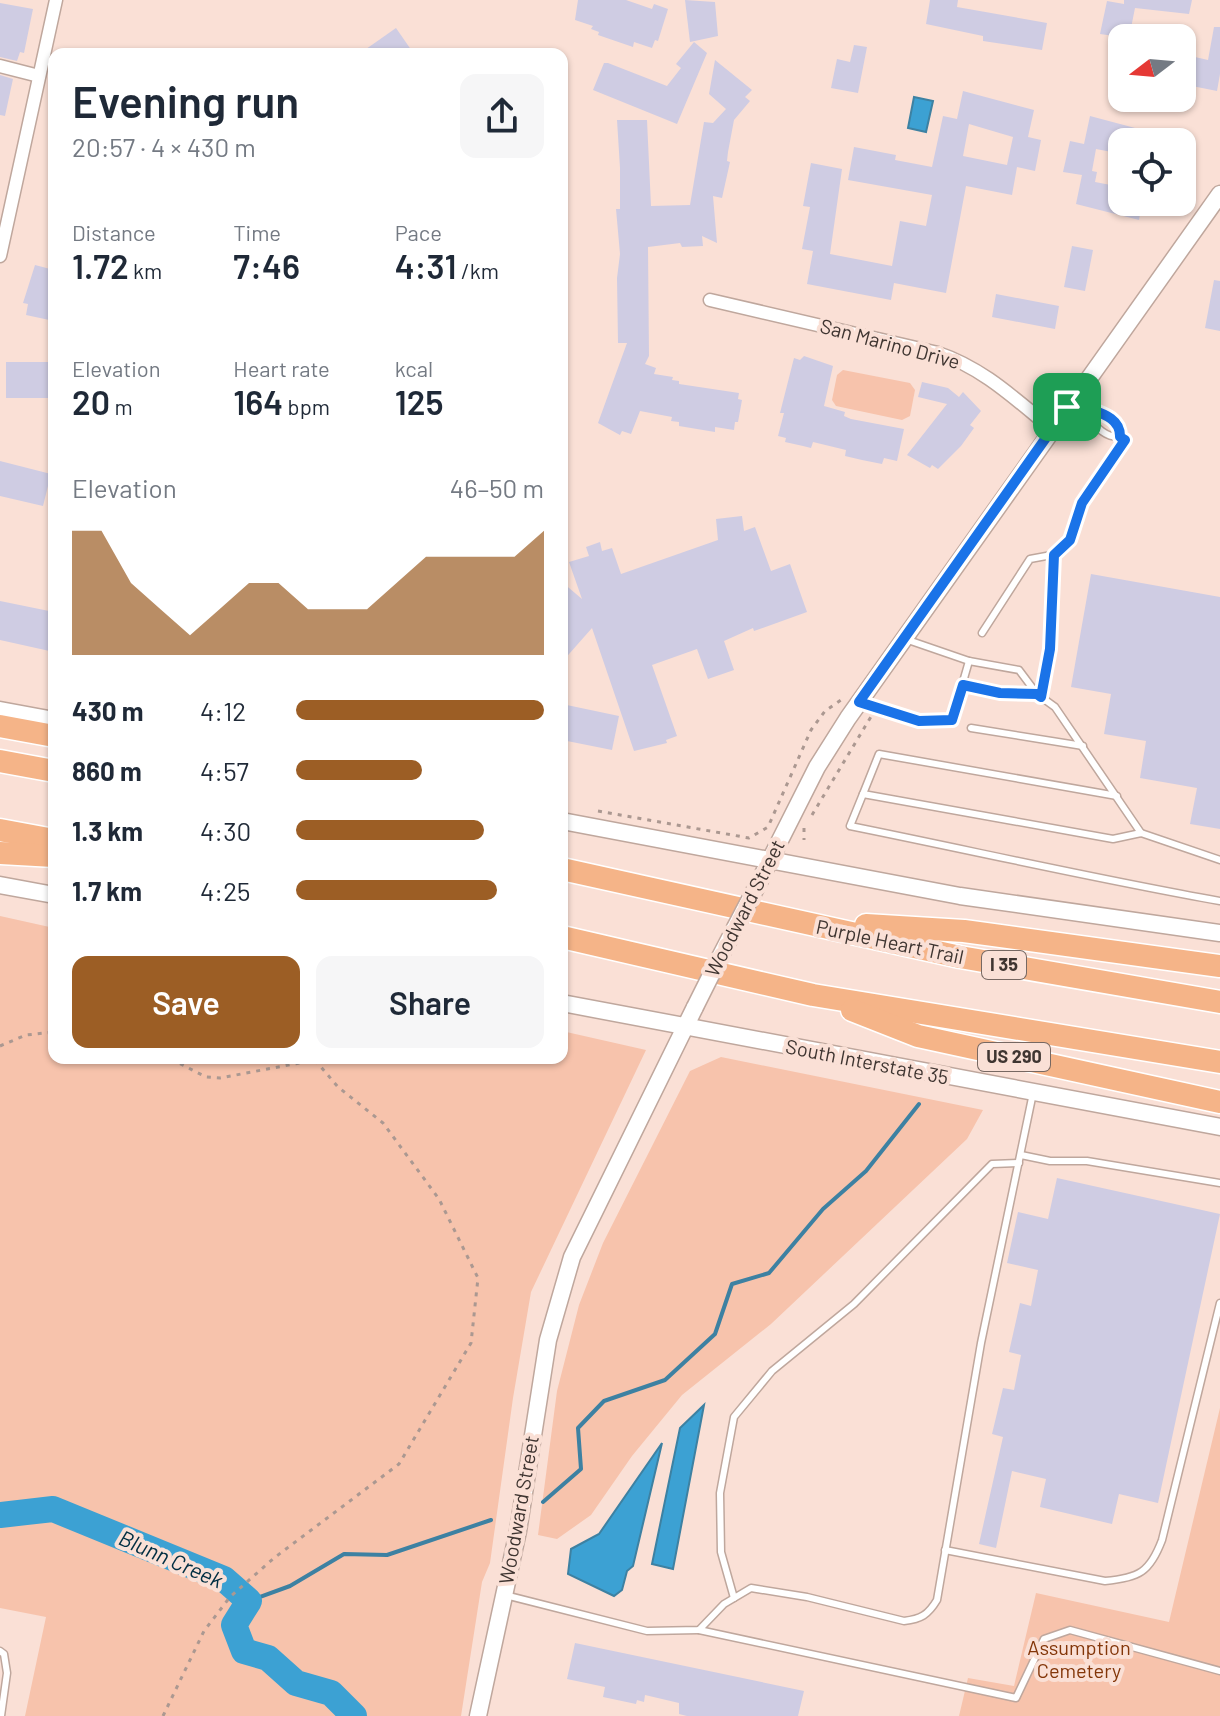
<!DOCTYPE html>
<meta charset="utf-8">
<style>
body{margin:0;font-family:Barlow,sans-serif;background:#f6f6f7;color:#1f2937;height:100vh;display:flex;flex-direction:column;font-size:30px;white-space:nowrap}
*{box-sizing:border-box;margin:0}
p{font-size:26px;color:#747a83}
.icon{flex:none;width:44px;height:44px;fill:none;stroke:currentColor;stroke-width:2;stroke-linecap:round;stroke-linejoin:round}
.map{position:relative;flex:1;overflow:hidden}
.sheet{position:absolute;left:48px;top:48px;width:520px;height:1016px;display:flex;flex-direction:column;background:#fff;border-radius:16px;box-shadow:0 2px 6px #0004}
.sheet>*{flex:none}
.needle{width:52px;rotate:254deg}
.tools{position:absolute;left:1108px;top:24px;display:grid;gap:16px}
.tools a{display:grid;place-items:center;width:88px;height:88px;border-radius:16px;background:#fff;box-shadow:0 2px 6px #0004;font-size:40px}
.pin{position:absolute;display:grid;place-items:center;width:68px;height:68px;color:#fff;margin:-34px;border-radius:16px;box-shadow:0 4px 12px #0006}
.round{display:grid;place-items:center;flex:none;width:84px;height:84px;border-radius:16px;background:#f6f6f7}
.headline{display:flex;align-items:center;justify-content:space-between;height:136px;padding:0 24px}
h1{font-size:44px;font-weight:600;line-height:60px}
.stats{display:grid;grid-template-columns:repeat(3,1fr);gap:12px;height:136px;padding:8px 24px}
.stats div{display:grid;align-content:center}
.stats b{font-size:34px;font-weight:600}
.stats small{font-size:22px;font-weight:400}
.stats p{font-size:22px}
.chart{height:224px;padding:16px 24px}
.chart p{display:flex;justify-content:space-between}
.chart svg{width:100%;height:144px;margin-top:8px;fill:#9c5e25;opacity:.7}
.cta{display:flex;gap:16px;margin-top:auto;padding:16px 24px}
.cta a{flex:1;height:92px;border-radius:16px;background:#9c5e25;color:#fff;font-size:32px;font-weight:600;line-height:92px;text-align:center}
.cta a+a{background:#f6f6f7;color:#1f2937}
ul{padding:0 24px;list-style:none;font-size:26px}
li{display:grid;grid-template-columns:128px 96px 1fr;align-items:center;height:60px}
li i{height:20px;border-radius:10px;background:#9c5e25}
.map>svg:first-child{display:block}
</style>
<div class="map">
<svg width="1220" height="1716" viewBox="0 0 1220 1716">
<rect width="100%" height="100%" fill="#fae0d6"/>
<g fill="#f7c3ac">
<polygon points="843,370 910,383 915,390 910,416 902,420 836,406 832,400 837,375"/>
<polygon points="0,916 54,928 54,1058 562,1058 562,1031 646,1050 531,1292 513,1398 490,1563 482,1582 461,1716 25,1716 46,1617 0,1608"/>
<polygon points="721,1057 983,1110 967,1139 771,1324 682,1395 632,1456 591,1515 557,1539 538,1535 557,1391 579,1305 603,1243 690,1071"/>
<polygon points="1220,1408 1220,1716 959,1716 968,1678 1014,1686 1036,1593 1169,1622"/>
</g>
<g fill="#3ca1d3" stroke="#3d81a2" stroke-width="2">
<polygon points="914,97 933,101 926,132 908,128"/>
<polygon points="704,1405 673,1569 652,1564 680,1428"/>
<polygon points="662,1443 633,1566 627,1571 622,1590 614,1596 568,1574 571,1549 599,1534"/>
</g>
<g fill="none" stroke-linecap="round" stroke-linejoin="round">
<g stroke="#3d81a2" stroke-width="4">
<polyline points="543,1502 581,1469 578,1428 604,1401 665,1380 715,1334 732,1284 769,1273 823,1209 866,1171 919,1104"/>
<polyline points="249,1601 290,1586 344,1554 387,1555 491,1520"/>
</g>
<polyline stroke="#3ca1d3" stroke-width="26" points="0,1515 53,1509 224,1579 249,1601 234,1625 244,1651 268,1658 296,1683 331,1693 354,1716"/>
</g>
<g fill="#cfcce3" fill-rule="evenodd">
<polygon points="578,0 626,0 652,9 654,4 668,9 658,41 655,40 652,48 634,42 633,47 598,35 599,32 591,29 593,26 575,20"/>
<polygon points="685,0 715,2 718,36 690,42"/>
<polygon points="930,0 958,0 957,7 1047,23 1042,50 983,41 983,36 926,24"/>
<polygon points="1124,0 1192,0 1189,14 1135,8 1129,38 1100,34 1107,1 1124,4"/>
<polygon points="0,3 33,9 24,53 20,52 17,61 0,57"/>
<polygon points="1214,27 1220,27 1220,74 1217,91 1182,84 1182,54 1208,60"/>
<polygon points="396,28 414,54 359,54"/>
<polygon points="694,42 707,53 677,124 593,90 604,63 608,63 667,86 681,68 676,64"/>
<polygon points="854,45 867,47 858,93 831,88 837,59 850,62"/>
<polygon points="715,60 752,90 745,97 750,101 734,120 728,152 727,161 730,162 722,198 713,196 717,243 702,236 703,246 682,247 680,243 648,247 649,356 645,364 656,368 654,374 673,377 672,380 679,381 679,384 739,393 738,399 742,400 738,422 735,422 734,430 715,427 715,432 679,426 679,422 671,421 672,417 640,411 631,434 622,431 620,435 598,423 627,343 618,343 617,278 620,254 616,209 620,209 620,168 617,120 647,120 651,206 690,205 704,122 713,123 726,109 709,94"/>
<polygon points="0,75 13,79 5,116 0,115"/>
<path d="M963,91L1034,110L1028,137L1041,140L1035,171L1017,167L1012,195L966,186L946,293L894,283L891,300L807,284L813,251L802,249L810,207L803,206L811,163L842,169L830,254L892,266L900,221L926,226L932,195L848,180L854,147L896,155L895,160L932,167L943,116L957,119ZM969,124L1013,137L1007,165L963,156Z"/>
<polygon points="1090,116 1169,137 1169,142 1122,142 1122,154 1096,149 1092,171 1097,172 1095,182 1116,186 1115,190 1122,191 1122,202 1142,202 1139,220 1076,204 1082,175 1063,172 1070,141 1084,144"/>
<polygon points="1072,246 1093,250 1085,291 1064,287"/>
<polygon points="35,265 54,270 54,321 26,315 28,304 23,303"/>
<polygon points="1214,280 1220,281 1220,331 1205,328"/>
<polygon points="996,294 1059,306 1055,329 992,317"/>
<polygon points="804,356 833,366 824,406 845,412 844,416 851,419 904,429 897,461 884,458 882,464 862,460 845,456 846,450 813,442 811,448 803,446 785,442 786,438 778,436 784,413 780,413 794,358 800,360"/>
<rect x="6" y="362" width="48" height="36"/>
<polygon points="922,382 948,388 959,397 963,392 981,411 970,425 974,428 961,446 938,469 932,465 930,468 907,455 947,404 918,397"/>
<polygon points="0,461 51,474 43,506 0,496"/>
<polygon points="742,516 744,531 755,527 771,571 790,564 807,612 754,631 753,628 724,641 734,670 708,679 697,649 652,665 677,736 666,740 667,743 634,751 592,628 562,662 562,582 582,599 569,562 589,556 586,547 600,542 602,551 612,548 621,574 718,540 716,519"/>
<polygon points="1091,574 1220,597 1220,829 1190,824 1197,788 1140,778 1146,741 1104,734 1111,694 1071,687"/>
<polygon points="0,601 54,612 54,652 0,640"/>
<polygon points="562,704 619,716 612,750 562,740"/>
<polygon points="1057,1178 1220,1214 1158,1503 1119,1494 1112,1524 1040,1507 1046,1479 1012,1471 996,1548 979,1544 1003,1437 992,1434 1003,1388 1014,1390 1021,1355 1009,1352 1020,1303 1031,1306 1038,1270 1007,1263 1018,1212 1048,1219"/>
<polygon points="575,1643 804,1691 798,1716 687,1716 679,1714 679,1703 645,1695 644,1702 637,1700 636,1704 603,1697 605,1687 567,1679"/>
</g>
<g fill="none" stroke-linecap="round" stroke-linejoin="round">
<g stroke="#bfa79d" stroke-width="9">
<g id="lane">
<path d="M1075,403C1091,414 1097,438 1120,437"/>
<path d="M982,633L1030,559L1057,554L1070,540L1082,503L1125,440L1120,437C1121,419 1102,409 1087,411"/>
<polyline points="908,640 969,661 1019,670 1037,694 1055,707 1141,833"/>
<polyline points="963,685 1000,693 1037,694"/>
<polyline points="1041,697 1050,649 1054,555"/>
<polyline points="860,702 919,721 952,720 969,661"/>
<polyline points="971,728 1083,746"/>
<polyline points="863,794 879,754 1117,796"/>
<path d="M1220,860L1141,833L1113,839L863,794L850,826C974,851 1096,879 1220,901"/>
<polyline points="1021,1155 1050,1161 1087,1161 1220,1183"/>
<path d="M945,1550L1105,1581C1139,1578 1150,1572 1162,1540L1220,1303"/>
<path d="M505,1595L647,1631L699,1630L724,1604L751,1588L807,1597L904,1621C921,1619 928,1615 937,1600L981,1343L1033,1093"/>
<polyline points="734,1598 721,1552 720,1493 734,1417 772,1371 854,1304 992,1164 1019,1163"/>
<polyline points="699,1630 1016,1698 1044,1639 1070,1630 1220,1671"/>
<polyline points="0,1651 4,1654 7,1673 1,1716"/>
</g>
</g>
<g stroke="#bfa79d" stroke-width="15">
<g id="street">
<polyline points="0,66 39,76"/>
<polyline points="0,256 56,0"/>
<path d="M710,300L938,353C983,368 1015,399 1052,429"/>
</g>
</g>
<g stroke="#bfa79d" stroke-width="19">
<g id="secondary">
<polyline points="0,710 54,720"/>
<polyline points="562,821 960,896 1220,933"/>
<polyline points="758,884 817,767 848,718 1220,194"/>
<polyline points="0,885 54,895"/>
<polyline points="719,959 735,928"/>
<polyline points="562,1003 1220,1127"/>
<polyline points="478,1716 518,1531 548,1340 572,1257 695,1007"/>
</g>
</g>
<g stroke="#fff" stroke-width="25">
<g id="highway">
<polyline points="0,726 54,736"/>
<polyline points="0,761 54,771"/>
<polyline points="0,830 54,840"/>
<polyline points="0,853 54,856"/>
<polyline points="562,869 960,957 1220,1002"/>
<polyline points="866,925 964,931 1220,966"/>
<polyline points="562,937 813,995 1220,1062"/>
<polyline points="852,1010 918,1036 1220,1102"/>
</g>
</g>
<g stroke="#ab9891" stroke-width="3" stroke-dasharray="4 6" stroke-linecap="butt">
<polyline points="598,811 749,838 768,827 811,730 825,711 841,700"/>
<polyline points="812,815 872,715"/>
<polyline points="804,828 804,840"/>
<polyline points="0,1046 26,1035 54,1032"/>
<polyline points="163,1716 204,1631 230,1597 274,1558 399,1464 471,1343 478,1278 439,1199 383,1123 338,1087 315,1060 220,1078 206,1077 169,1058"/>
</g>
<use href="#lane" stroke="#fff" stroke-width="6"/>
<use href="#street" stroke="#fff" stroke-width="12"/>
<use href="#secondary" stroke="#fff" stroke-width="16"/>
<use href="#highway" stroke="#f5b488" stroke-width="22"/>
<g stroke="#bfa79d" stroke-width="19" stroke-linecap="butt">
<g id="secondary-bridge">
<polyline points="735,928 758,884"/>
<polyline points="695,1007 719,959"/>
</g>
</g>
<use href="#secondary-bridge" stroke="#fff" stroke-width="16"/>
</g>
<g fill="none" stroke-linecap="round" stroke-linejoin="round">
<g stroke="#fff" stroke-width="16">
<path id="route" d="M1072,401C1088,412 1121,412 1120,437L1125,440L1082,503L1070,540L1054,555L1050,649L1041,697L1037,694L1000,693L963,685L952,720L919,721L859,702Z"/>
</g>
<use href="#route" stroke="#1a73e8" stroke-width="10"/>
</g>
<g text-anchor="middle" stroke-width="8" stroke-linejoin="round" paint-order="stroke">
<g fill="#fae0d6" stroke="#776862" stroke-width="2">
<rect x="982" y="951" width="44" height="28" rx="6"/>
<rect x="978" y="1043" width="72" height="28" rx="6"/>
</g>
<g font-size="18" font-weight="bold" fill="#3f3531">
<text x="1004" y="971">I 35</text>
<text x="1014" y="1063">US 290</text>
</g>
<g font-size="20" fill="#3f3531" stroke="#fae0d6">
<text transform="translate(890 344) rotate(15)" y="7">San Marino Drive</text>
<text transform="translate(745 908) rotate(-63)" y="7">Woodward Street</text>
<text transform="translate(890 942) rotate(12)" y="7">Purple Heart Trail</text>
<text transform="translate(867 1062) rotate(11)" y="7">South Interstate 35</text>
<text transform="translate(519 1510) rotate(-80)" y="7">Woodward Street</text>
</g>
<g font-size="20" fill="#833609" stroke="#fae0d6">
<text x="1079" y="1655">Assumption<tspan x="1079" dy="23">Cemetery</tspan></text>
</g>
<g font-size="22" font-style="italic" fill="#012e42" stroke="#fae0d6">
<text transform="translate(171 1559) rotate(24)" y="8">Blunn Creek</text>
</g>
</g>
</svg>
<div class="tools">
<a><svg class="needle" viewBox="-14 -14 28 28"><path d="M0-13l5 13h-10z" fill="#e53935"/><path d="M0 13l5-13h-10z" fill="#747a83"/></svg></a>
<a><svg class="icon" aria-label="locate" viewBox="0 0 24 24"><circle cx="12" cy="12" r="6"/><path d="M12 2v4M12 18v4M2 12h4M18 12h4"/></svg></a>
</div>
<div class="pin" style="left:1067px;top:407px;background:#1e9e55"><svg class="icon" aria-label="arrive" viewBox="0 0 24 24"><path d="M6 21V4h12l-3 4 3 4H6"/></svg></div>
<section class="sheet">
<div class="headline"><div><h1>Evening run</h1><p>20:57 · 4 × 430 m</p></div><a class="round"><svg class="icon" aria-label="share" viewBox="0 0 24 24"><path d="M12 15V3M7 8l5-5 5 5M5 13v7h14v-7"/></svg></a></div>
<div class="stats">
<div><p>Distance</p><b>1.72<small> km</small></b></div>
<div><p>Time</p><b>7:46</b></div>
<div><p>Pace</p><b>4:31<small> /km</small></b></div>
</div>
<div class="stats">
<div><p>Elevation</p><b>20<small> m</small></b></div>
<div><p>Heart rate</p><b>164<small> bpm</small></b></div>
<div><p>kcal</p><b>125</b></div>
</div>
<div class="chart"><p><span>Elevation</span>46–50 m</p>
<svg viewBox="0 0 160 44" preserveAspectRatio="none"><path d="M0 44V6L10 6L20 22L30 30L40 38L50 30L60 22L70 22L80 30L90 30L100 30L110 22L120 14L130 14L140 14L150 14L160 6V44z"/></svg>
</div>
<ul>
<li><b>430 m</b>4:12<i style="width:100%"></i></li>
<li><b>860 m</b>4:57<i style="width:51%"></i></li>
<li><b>1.3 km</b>4:30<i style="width:76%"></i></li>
<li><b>1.7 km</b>4:25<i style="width:81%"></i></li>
</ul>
<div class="cta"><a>Save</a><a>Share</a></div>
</section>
</div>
